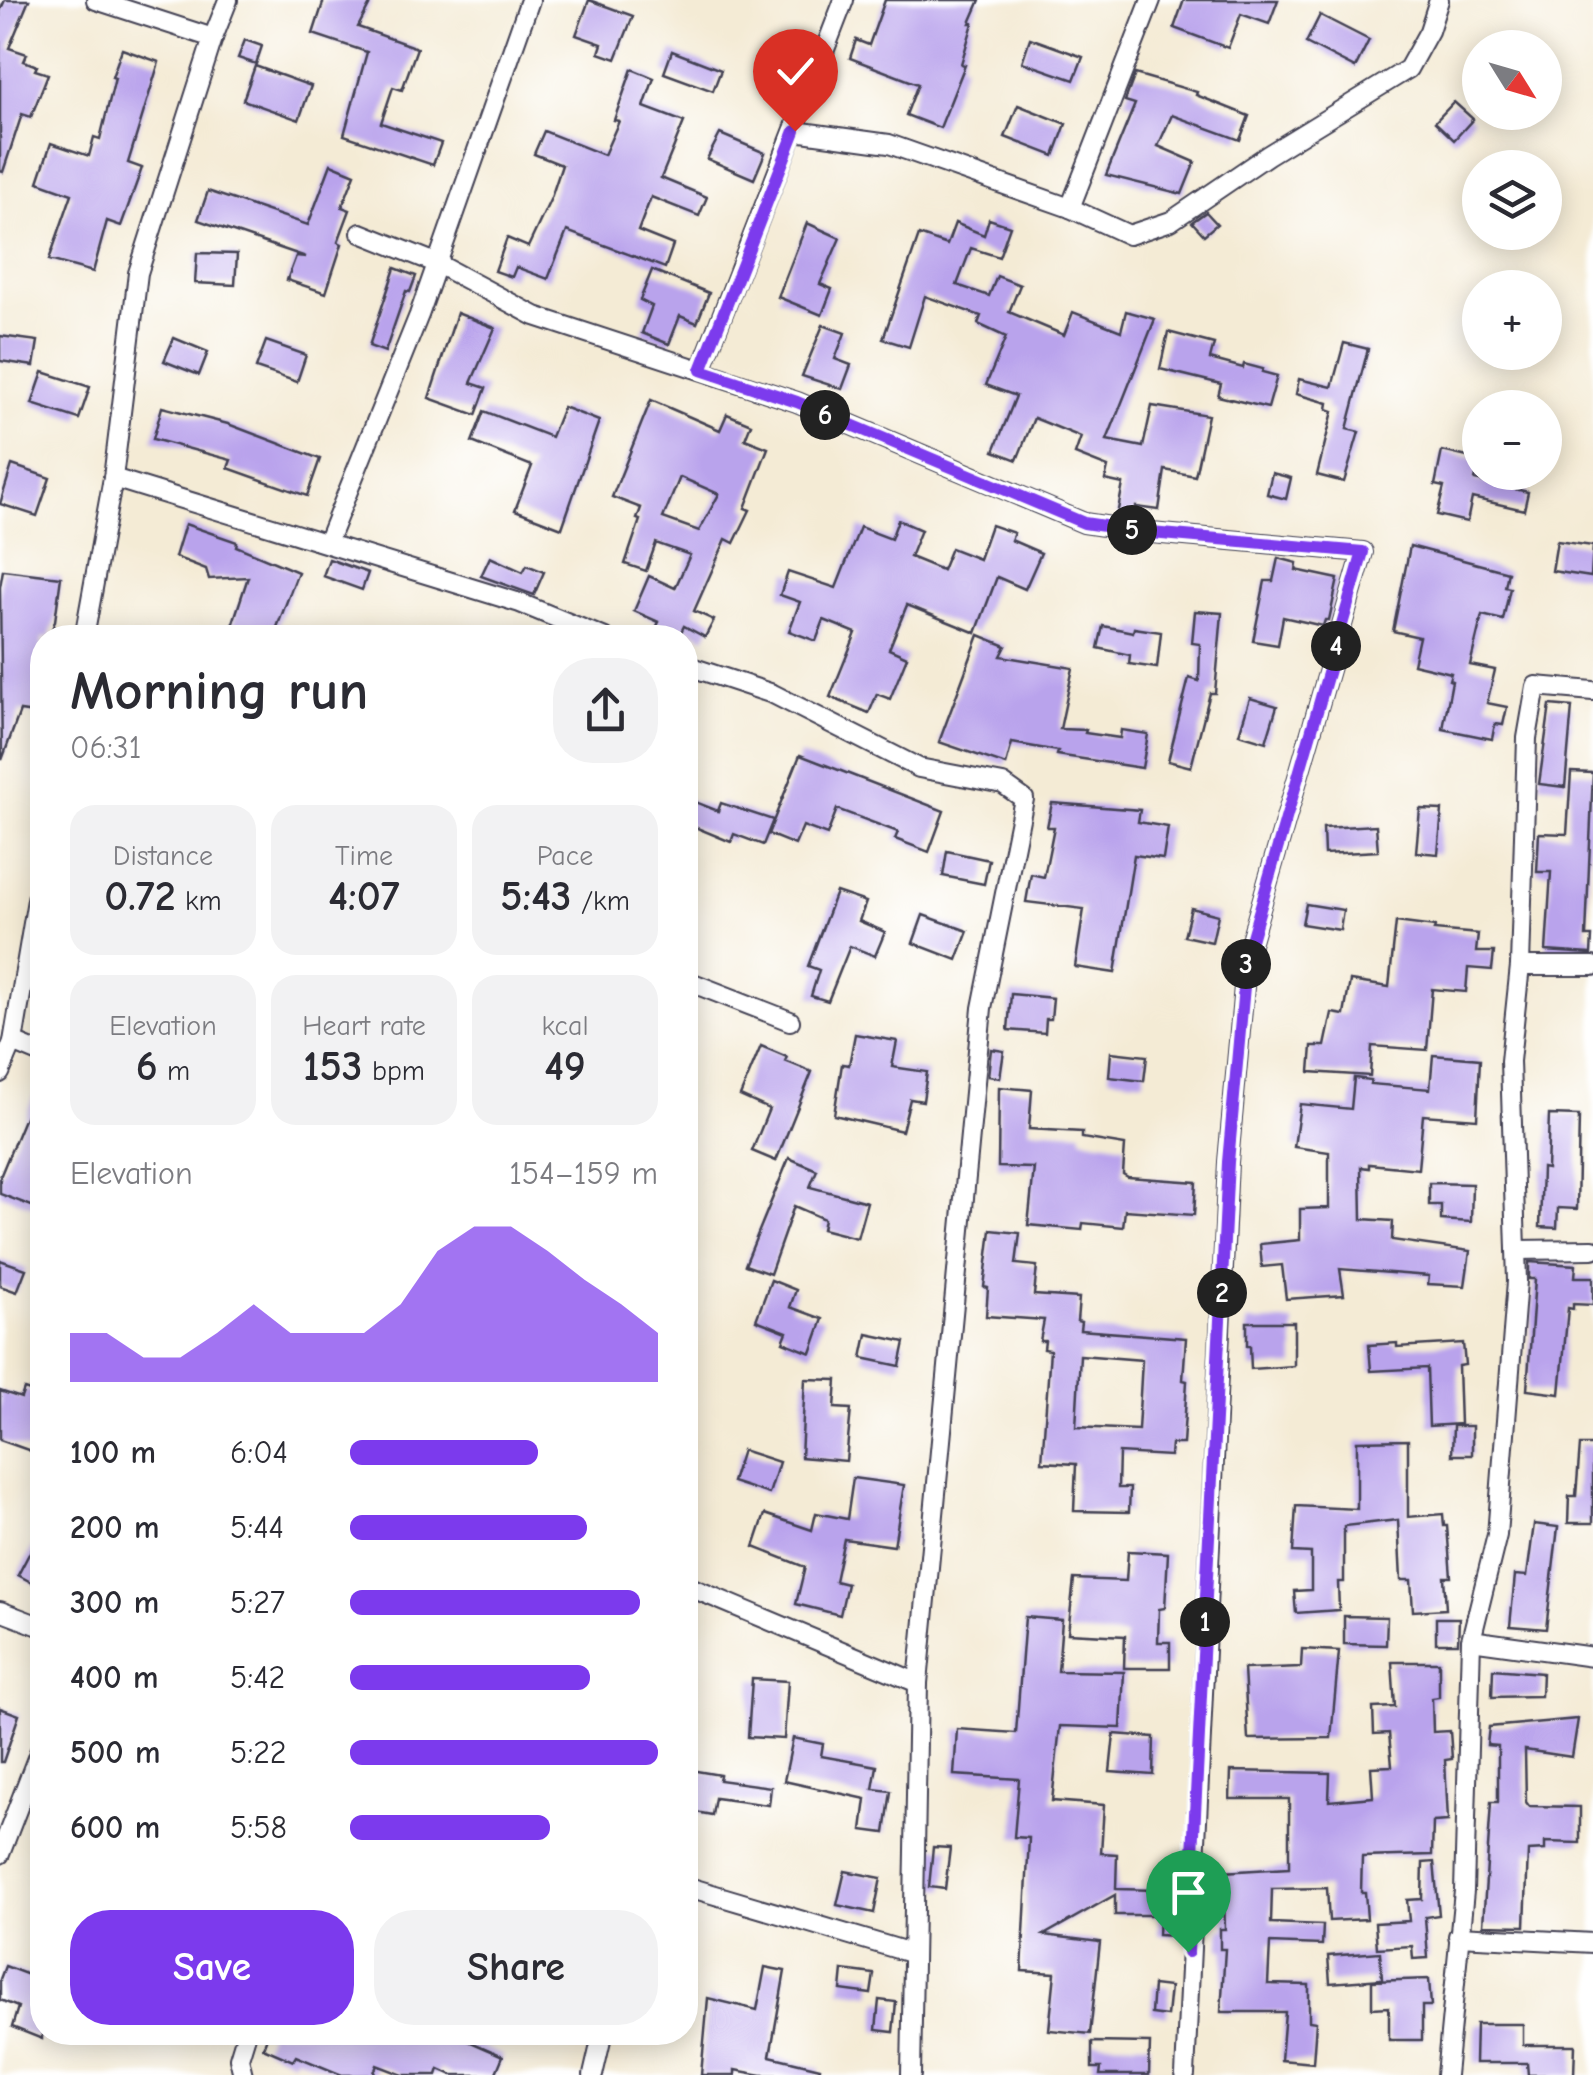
<!DOCTYPE html>
<meta charset="utf-8">
<style>
body{margin:0;font-family:"Comic Neue",sans-serif;background:#f2f2f3;color:#2b2b33;height:100vh;display:flex;flex-direction:column;font-size:38px;white-space:nowrap}
*{box-sizing:border-box;margin:0}
p{font-size:32px;color:#7c7c81}
.icon{flex:none;width:55px;height:55px;fill:none;stroke:currentColor;stroke-width:2;stroke-linecap:round;stroke-linejoin:round}
.map{position:relative;flex:1;overflow:hidden}
.drawer{position:absolute;left:30px;top:625px;width:668px;height:1420px;display:flex;flex-direction:column;background:#fff;border-radius:40px;box-shadow:0 5px 25px #0003}
.drawer>*{flex:none}
.needle{width:65px;rotate:127deg}
.controls{position:absolute;left:1462px;top:30px;display:grid;gap:20px}
.controls a{display:grid;place-items:center;width:100px;height:100px;border-radius:50%;background:#fff;box-shadow:0 5px 25px #0003;font-size:50px}
.pin{position:absolute;display:grid;place-items:center;width:85px;height:85px;color:#fff;margin:-102px -42px;border-radius:50% 50% 50% 0;rotate:-45deg;box-shadow:0 0 10px #0007}
.pin .icon{rotate:45deg}
.km{position:absolute;width:50px;height:50px;margin:-25px;border-radius:50%;background:#222;color:#fff;font-size:28px;line-height:50px;text-align:center}
.round{display:grid;place-items:center;flex:none;width:105px;height:105px;border-radius:40px;background:#f2f2f3}
.headline{display:flex;align-items:center;justify-content:space-between;height:170px;padding:0 40px}
h1{font-size:55px;font-weight:700;line-height:75px}
.stats{display:grid;grid-template-columns:repeat(3,1fr);gap:15px;height:170px;padding:10px 40px}
.stats div{display:grid;align-content:center;border-radius:25px;background:#f2f2f3;text-align:center}
.stats b{font-size:42px;font-weight:700}
.stats small{font-size:28px;font-weight:400}
.stats p{font-size:28px}
.chart{height:280px;padding:20px 40px}
.chart p{display:flex;justify-content:space-between}
.chart svg{width:100%;height:180px;margin-top:10px;fill:#7c3aed;opacity:.7}
.action{display:flex;gap:20px;margin-top:auto;padding:20px 40px}
.action a{flex:1;height:115px;border-radius:40px;background:#7c3aed;color:#fff;font-size:40px;font-weight:700;line-height:115px;text-align:center}
.action a+a{background:#f2f2f3;color:#2b2b33}
ul{padding:0 40px;list-style:none;font-size:32px}
li{display:grid;grid-template-columns:160px 120px 1fr;align-items:center;height:75px}
li i{height:25px;border-radius:12px;background:#7c3aed}
.map>svg:first-child{display:block}
</style>
<div class="map">
<svg width="1593" height="2075" viewBox="0 0 1593 2075">
<rect width="100%" height="100%" fill="#fff"/>
<filter id="ink" filterUnits="userSpaceOnUse"><feTurbulence type="fractalNoise" baseFrequency=".01" numOctaves="2"/><feDisplacementMap in="SourceGraphic" scale="20" xChannelSelector="R" yChannelSelector="G"/><feConvolveMatrix kernelMatrix="1 2 1 2 8 2 1 2 1" color-interpolation-filters="sRGB"/></filter>
<filter id="wash" filterUnits="userSpaceOnUse"><feTurbulence type="fractalNoise" baseFrequency=".0048" numOctaves="4" result="noise"/><feDisplacementMap in="SourceGraphic" scale="40" xChannelSelector="R" yChannelSelector="G"/><feGaussianBlur stdDeviation="2.25" result="paint"/><feColorMatrix in="noise" values="0 0 0 0 0 0 0 0 0 0 0 0 0 0 0 0 0 1.4 0 .05"/><feComposite in="paint" operator="in"/></filter>
<g filter="url(#wash)">
<rect width="100%" height="100%" fill="#f4ebd5"/>
<g id="blocks">
<g fill="#b9a3ec" fill-rule="evenodd">
<polygon points="5,0 29,0 9,48 27,54 24,61 37,66 35,70 48,74 31,117 22,114 3,172 0,171 0,11"/>
<polygon points="324,0 372,0 358,27 417,48 402,90 393,87 381,123 441,143 433,165 344,135 367,52 313,34"/>
<polygon points="589,0 633,16 616,59 599,53 602,44 576,35"/>
<polygon points="885,0 980,0 970,23 973,23 961,64 965,65 940,128 906,115 918,84 850,58 856,40 869,45"/>
<polygon points="1184,0 1278,0 1269,24 1241,14 1228,48 1174,28"/>
<polygon points="1320,15 1369,40 1355,68 1306,43"/>
<polygon points="1030,38 1083,57 1074,80 1022,62"/>
<polygon points="245,40 262,46 256,64 238,58"/>
<polygon points="122,49 159,62 128,163 142,168 121,226 107,221 93,272 49,260 72,194 38,182 51,143 89,156 94,137 100,139 115,78 112,77"/>
<polygon points="672,51 721,70 713,91 664,73"/>
<polygon points="255,66 311,86 299,120 243,100"/>
<polygon points="632,69 654,78 644,107 684,122 661,178 707,197 699,216 651,197 638,231 673,245 665,268 567,231 548,279 516,267 512,277 495,271 507,238 528,247 551,198 562,165 534,154 544,131 604,155 619,121 614,120"/>
<polygon points="1135,74 1197,92 1196,95 1249,116 1240,140 1172,115 1158,146 1195,162 1182,194 1106,175 1135,104 1125,101"/>
<polygon points="1454,102 1473,119 1454,140 1435,122"/>
<polygon points="1018,105 1066,124 1054,156 1005,137"/>
<polygon points="720,134 765,153 754,179 707,159"/>
<polygon points="331,164 355,174 342,207 350,210 338,242 342,244 326,293 287,280 296,256 306,257 198,220 208,191 308,225"/>
<polygon points="1206,212 1217,224 1204,235 1192,222"/>
<polygon points="989,219 1010,226 999,257 971,248 957,285 989,296 997,276 1020,285 1009,312 1064,335 1073,312 1121,331 1126,311 1155,319 1107,440 1143,447 1152,406 1208,415 1195,476 1165,470 1159,510 1136,507 1135,518 1117,515 1123,484 1105,480 1108,467 1075,454 1081,437 1034,418 1017,460 994,451 1016,396 986,385 1006,337 978,324 981,316 925,296 909,347 883,339 919,235 947,245 955,223 984,235"/>
<polygon points="807,223 840,238 820,284 832,289 822,315 778,297"/>
<polygon points="197,253 237,254 235,285 195,283"/>
<polygon points="395,268 416,276 410,292 406,291 385,352 369,346"/>
<polygon points="652,270 709,293 697,323 680,316 669,344 642,333 652,306 640,300"/>
<polygon points="457,313 495,328 471,383 486,388 476,415 429,398"/>
<polygon points="823,325 845,333 835,359 851,365 842,389 802,376"/>
<polygon points="1168,332 1214,344 1210,359 1243,368 1244,364 1263,369 1262,372 1277,376 1268,408 1218,396 1221,384 1160,369"/>
<polygon points="0,336 38,341 34,366 0,361"/>
<polygon points="174,338 208,352 199,375 164,361"/>
<polygon points="266,341 306,355 297,382 256,368"/>
<polygon points="1344,343 1368,349 1347,429 1359,432 1344,482 1317,475 1333,411 1327,409 1328,403 1296,394 1299,379 1332,387"/>
<polygon points="43,372 90,387 79,419 32,404"/>
<path d="M651,400L720,430L727,414L751,424L745,439L768,448L745,508L750,510L734,543L726,539L694,611L714,620L705,637L684,626L679,636L657,626L659,622L634,611L649,576L675,588L690,555L656,543L646,571L625,564L640,520L637,519L641,508L612,497ZM680,477L719,494L699,531L663,518Z"/>
<polygon points="162,407 228,424 320,459 307,496 228,468 231,460 153,439"/>
<polygon points="563,407 599,421 562,528 515,510 532,466 472,442 484,411 551,437"/>
<polygon points="1442,451 1480,460 1475,480 1528,492 1524,510 1472,498 1467,522 1437,515 1444,487 1435,485"/>
<polygon points="12,465 50,478 37,516 0,504"/>
<polygon points="1272,473 1291,478 1286,499 1267,494"/>
<polygon points="898,520 921,530 910,557 942,570 951,548 979,559 991,525 1014,533 1011,540 1041,553 1025,589 997,577 976,633 907,605 889,649 907,657 890,699 877,694 869,713 830,697 856,633 824,620 816,641 789,631 800,602 780,595 788,572 836,588 860,527 891,539"/>
<polygon points="185,524 237,542 236,546 298,572 273,638 228,638 248,577 209,579 206,569 175,557"/>
<polygon points="1557,541 1593,546 1591,577 1552,571"/>
<polygon points="1410,546 1508,572 1505,587 1510,588 1503,620 1482,615 1470,665 1495,670 1487,703 1507,707 1503,725 1495,724 1492,739 1443,729 1452,681 1449,680 1451,673 1413,664 1419,637 1393,631"/>
<polygon points="490,557 523,572 527,565 544,572 534,595 481,576"/>
<polygon points="1278,558 1297,563 1296,570 1338,579 1329,620 1325,620 1323,626 1283,617 1278,645 1253,641 1265,581 1273,581"/>
<polygon points="329,559 368,573 362,590 323,576"/>
<polygon points="3,570 61,577 55,621 49,638 42,638 42,671 34,713 20,711 2,760 0,587"/>
<polygon points="1195,611 1222,613 1215,693 1210,693 1191,767 1168,761 1189,678 1199,681 1200,644 1192,643"/>
<polygon points="1103,626 1133,632 1134,628 1161,632 1157,668 1129,664 1130,655 1098,648"/>
<polygon points="979,635 1006,646 1001,656 1073,668 1060,729 1086,730 1085,733 1120,738 1121,730 1148,734 1142,768 1057,755 1058,751 1012,743 1006,765 939,742"/>
<polygon points="1250,698 1277,706 1266,742 1239,734"/>
<polygon points="1550,705 1572,707 1565,787 1539,784"/>
<polygon points="800,755 944,811 929,852 895,839 898,832 837,809 827,835 803,826 795,845 768,834"/>
<polygon points="1571,772 1593,773 1586,936 1592,936 1591,954 1546,951 1551,872 1537,872 1539,833 1567,834"/>
<polygon points="685,798 718,811 721,803 773,820 763,845 734,834 731,842 685,823"/>
<polygon points="1052,803 1140,810 1138,822 1168,827 1163,859 1134,855 1115,973 1075,967 1084,909 1026,902 1031,874 1044,877 1054,827 1047,827"/>
<polygon points="1420,809 1442,810 1438,854 1416,852"/>
<polygon points="1376,825 1378,851 1324,854 1323,828"/>
<polygon points="947,851 989,860 984,884 943,876"/>
<polygon points="836,892 866,902 859,921 885,932 875,956 850,946 828,1001 811,996 819,970 808,966"/>
<polygon points="1306,904 1343,910 1340,930 1302,924"/>
<polygon points="1191,908 1218,915 1212,942 1184,936"/>
<polygon points="923,915 968,931 957,960 913,943"/>
<polygon points="1396,922 1435,927 1434,930 1478,934 1476,952 1494,952 1492,970 1468,968 1466,992 1432,989 1427,1050 1372,1046 1370,1076 1310,1072 1312,1046 1325,1046 1332,1013 1344,1015 1350,981 1389,987"/>
<polygon points="1011,994 1053,998 1051,1019 1046,1019 1045,1033 1008,1030"/>
<polygon points="855,1034 897,1041 892,1067 927,1072 923,1101 910,1099 902,1131 834,1115 842,1064 849,1065"/>
<polygon points="761,1046 787,1057 785,1061 812,1072 776,1161 752,1151 769,1109 740,1096"/>
<polygon points="991,1049 1004,1051 1000,1078 988,1076"/>
<polygon points="1111,1052 1147,1056 1144,1081 1109,1077"/>
<polygon points="1433,1055 1480,1059 1477,1119 1423,1115 1418,1169 1369,1164 1369,1168 1361,1167 1362,1219 1393,1221 1392,1240 1470,1251 1465,1286 1428,1284 1429,1276 1340,1269 1344,1295 1286,1299 1282,1265 1262,1267 1260,1244 1300,1240 1300,1209 1329,1208 1329,1152 1294,1147 1300,1104 1351,1109 1354,1078 1371,1080 1370,1084 1430,1089"/>
<polygon points="42,1076 42,1149 33,1174 42,1178 42,1210 0,1194 0,1177"/>
<polygon points="999,1087 1032,1090 1029,1129 1082,1132 1082,1138 1125,1145 1123,1174 1128,1177 1196,1182 1194,1215 1125,1210 1123,1227 1083,1223 1082,1230 1028,1225 1034,1168 998,1167"/>
<polygon points="1549,1115 1579,1116 1577,1209 1558,1208 1557,1228 1540,1227 1542,1168 1547,1169"/>
<polygon points="789,1158 817,1170 810,1187 867,1202 857,1238 822,1229 824,1219 794,1206 770,1274 745,1265"/>
<polygon points="1429,1183 1472,1184 1471,1222 1441,1220 1441,1205 1429,1205"/>
<path d="M991,1230L1020,1233L1016,1264L1037,1266L1034,1295L1079,1298L1077,1321L1081,1322L1080,1330L1186,1338L1183,1380L1187,1381L1183,1444H1171L1170,1456L1119,1453L1118,1488H1130L1129,1512L1074,1511L1076,1464L1042,1462L1050,1350L1044,1349L1045,1341H1040L1044,1320L986,1316L988,1288L984,1287ZM1080,1355L1142,1360L1138,1430L1076,1427Z"/>
<polygon points="0,1260 26,1269 17,1292 0,1286"/>
<polygon points="1529,1262 1576,1265 1575,1277 1593,1277 1593,1305 1573,1304 1573,1309 1568,1308 1560,1394 1527,1390 1535,1279 1529,1279"/>
<polygon points="771,1280 796,1290 790,1307 823,1319 811,1353 783,1342 787,1332 756,1320"/>
<polygon points="1247,1322 1294,1322 1294,1366 1251,1369 1250,1346 1247,1346"/>
<polygon points="867,1334 905,1342 900,1366 862,1358"/>
<polygon points="1397,1343 1397,1347 1463,1343 1465,1365 1458,1366 1460,1424 1429,1426 1427,1368 1371,1371 1369,1345"/>
<polygon points="805,1379 837,1380 835,1408 851,1409 846,1461 801,1457"/>
<polygon points="24,1389 42,1395 42,1455 0,1440 0,1391 21,1398"/>
<polygon points="1453,1426 1472,1426 1472,1455 1452,1455"/>
<polygon points="1408,1440 1408,1517 1443,1514 1444,1526 1447,1526 1451,1577 1444,1577 1446,1609 1413,1611 1411,1580 1401,1580 1398,1520 1344,1526 1344,1582 1338,1582 1339,1610 1296,1613 1294,1591 1311,1590 1311,1553 1293,1552 1296,1506 1357,1509 1357,1441"/>
<polygon points="1580,1445 1593,1445 1593,1523 1568,1523 1569,1496 1576,1496"/>
<polygon points="742,1450 779,1462 769,1494 732,1482"/>
<polygon points="853,1478 904,1485 894,1546 844,1539 835,1581 847,1584 840,1615 796,1604 805,1567 754,1547 765,1514 812,1530 816,1513 847,1519"/>
<polygon points="1534,1524 1558,1527 1546,1629 1510,1626 1515,1575 1527,1576"/>
<polygon points="42,1529 42,1588 18,1575"/>
<polygon points="1128,1551 1168,1553 1165,1608 1159,1609 1158,1642 1170,1642 1170,1668 1124,1668 1125,1636 1068,1633 1074,1579 1126,1581"/>
<polygon points="1344,1616 1387,1617 1386,1645 1344,1644"/>
<polygon points="1025,1617 1062,1620 1058,1671 1124,1672 1121,1728 1060,1726 1052,1801 1104,1805 1101,1853 1117,1854 1116,1889 1158,1890 1158,1883 1177,1883 1175,1936 1158,1935 1159,1915 1115,1915 1115,1895 1044,1935 1100,1942 1090,2034 1049,2030 1055,1973 1022,1971 1029,1838 1014,1837 1019,1779 954,1775 957,1729 1016,1733"/>
<polygon points="1436,1618 1459,1618 1458,1643 1436,1643"/>
<polygon points="1302,1649 1339,1651 1331,1738 1248,1739 1244,1669 1301,1667"/>
<polygon points="1392,1662 1439,1662 1439,1697 1432,1698 1433,1732 1450,1731 1452,1759 1445,1760 1448,1821 1433,1822 1432,1855 1362,1857 1361,1892 1365,1892 1367,1919 1329,1921 1327,1888 1272,1889 1271,1923 1323,1925 1322,1945 1270,1943 1268,1984 1309,1985 1309,2021 1316,2022 1313,2063 1281,2060 1285,2012 1221,2012 1225,1949 1220,1949 1220,1929 1225,1929 1223,1872 1289,1868 1289,1799 1230,1799 1231,1771 1330,1773 1329,1801 1373,1797 1371,1767 1392,1766 1389,1733 1374,1734 1373,1708 1395,1707"/>
<polygon points="1493,1669 1542,1673 1541,1696 1492,1697"/>
<polygon points="752,1679 788,1681 784,1739 748,1737"/>
<polygon points="0,1708 19,1715 3,1762 0,1762"/>
<polygon points="1578,1719 1572,1757 1525,1750 1526,1802 1529,1806 1580,1807 1580,1843 1545,1842 1545,1850 1528,1851 1525,1926 1483,1925 1491,1802 1498,1802 1498,1746 1487,1745 1489,1727"/>
<polygon points="1114,1734 1154,1737 1153,1775 1110,1772"/>
<polygon points="793,1738 823,1744 821,1756 877,1766 873,1789 891,1791 885,1833 862,1830 866,1799 784,1781"/>
<polygon points="685,1769 720,1775 719,1780 771,1787 769,1805 715,1798 712,1815 685,1810"/>
<polygon points="933,1847 950,1848 945,1889 929,1887"/>
<polygon points="1434,1862 1439,1915 1425,1917 1428,1958 1413,1959 1412,1946 1377,1948 1375,1923 1409,1921 1407,1900 1422,1899 1423,1863"/>
<polygon points="845,1871 881,1878 874,1913 837,1905"/>
<polygon points="1380,1952 1382,1979 1330,1983 1328,1956"/>
<polygon points="5,1966 42,1980 42,2039 12,2027 18,2007 0,2000 0,1979"/>
<polygon points="765,1967 785,1971 770,2056 820,2068 819,2075 762,2075 735,2070 735,2075 701,2075 708,1998 757,2010"/>
<polygon points="843,1970 874,1974 871,1994 841,1990"/>
<polygon points="1429,1979 1431,2006 1422,2006 1422,2040 1389,2040 1389,2007 1372,2008 1372,1981"/>
<polygon points="1153,1985 1170,1987 1167,2016 1151,2014"/>
<polygon points="879,2000 896,2002 893,2032 876,2030"/>
<polygon points="1476,2024 1523,2024 1523,2045 1575,2045 1574,2075 1528,2075 1527,2063 1475,2063"/>
<polygon points="269,2032 458,2032 457,2036 503,2056 495,2075 452,2075 439,2069 437,2075 403,2075 377,2065 373,2075 342,2075 296,2056 293,2061 263,2048"/>
<polygon points="1092,2042 1150,2043 1149,2075 1100,2075 1101,2068 1092,2068"/>
</g>
</g>
</g>
<g filter="url(#ink)">
<use href="#blocks" fill-opacity="0" stroke="#424052" stroke-width="2.5"/>
<g fill="none" stroke-linecap="round" stroke-linejoin="round">
<g stroke="#424052" stroke-width="22">
<g id="minor">
<polyline points="96,0 213,38"/>
<polyline points="795,131 889,144 1070,208 1129,235 1171,221 1268,155 1408,69 1429,31 1439,0"/>
<polyline points="1070,208 1151,0"/>
<polyline points="361,233 436,263 535,316 797,402 1084,523 1151,533 1363,552 1247,954 1228,1162 1185,2075"/>
<polyline points="701,370 844,0"/>
<polyline points="113,478 520,603 605,638"/>
<polyline points="327,543 419,315 530,0"/>
<polyline points="84,638 113,478 138,273 213,38 228,0"/>
<polyline points="685,665 773,694 919,768 1003,784 1024,799 982,1008 918,1683 911,2075"/>
<polyline points="1520,966 1593,966"/>
<polyline points="685,980 790,1021"/>
<polyline points="13,1042 42,1054"/>
<polyline points="0,1073 13,1042 42,870"/>
<polyline points="1516,1250 1593,1249"/>
<polyline points="685,1585 918,1683"/>
<polyline points="0,1611 42,1627"/>
<polyline points="1471,1640 1593,1657"/>
<polyline points="0,1854 42,1745"/>
<polyline points="685,1886 911,1953"/>
<polyline points="1458,1936 1593,1943"/>
<polyline points="243,2075 239,2058 247,2032"/>
<polyline points="593,2075 603,2032"/>
<polyline points="1446,2075 1464,1891 1471,1640 1497,1535 1517,1281 1510,1061 1520,966 1527,738 1536,686 1593,691"/>
</g>
</g>
<use href="#minor" stroke="#fff" stroke-width="18"/>
</g>
</g>
<g fill="none" stroke-linecap="round" stroke-linejoin="round" filter="url(#ink)">
<g stroke="#fff" stroke-width="20">
<polyline id="route" points="795,131 701,370 797,402 1084,523 1151,533 1363,552 1247,954 1228,1162 1188,1952"/>
</g>
<use href="#route" stroke="#7c3aed" stroke-width="12"/>
</g>
</svg>
<div class="controls">
<a><svg class="needle" viewBox="-14 -14 28 28"><path d="M0-13l5 13h-10z" fill="#e53935"/><path d="M0 13l5-13h-10z" fill="#7c7c81"/></svg></a>
<a><svg class="icon" aria-label="layers" viewBox="0 0 24 24"><path d="M12 4l9 5-9 5-9-5zM3 14l9 5 9-5"/></svg></a>
<a>+</a>
<a>−</a>
</div>
<div class="pin" style="left:1188px;top:1952px;background:#1e9e55"><svg class="icon" aria-label="arrive" viewBox="0 0 24 24"><path d="M6 21V4h12l-3 4 3 4H6"/></svg></div>
<div class="pin" style="left:795px;top:131px;background:#d93025"><svg class="icon" aria-label="check" viewBox="0 0 24 24"><path d="M5 12l5 5 9-10"/></svg></div>
<b class="km" style="left:1205px;top:1622px">1</b>
<b class="km" style="left:1222px;top:1293px">2</b>
<b class="km" style="left:1246px;top:964px">3</b>
<b class="km" style="left:1336px;top:646px">4</b>
<b class="km" style="left:1132px;top:530px">5</b>
<b class="km" style="left:825px;top:415px">6</b>
<section class="drawer">
<div class="headline"><div><h1>Morning run</h1><p>06:31</p></div><a class="round"><svg class="icon" aria-label="share" viewBox="0 0 24 24"><path d="M12 15V3M7 8l5-5 5 5M5 13v7h14v-7"/></svg></a></div>
<div class="stats">
<div><p>Distance</p><b>0.72<small> km</small></b></div>
<div><p>Time</p><b>4:07</b></div>
<div><p>Pace</p><b>5:43<small> /km</small></b></div>
</div>
<div class="stats">
<div><p>Elevation</p><b>6<small> m</small></b></div>
<div><p>Heart rate</p><b>153<small> bpm</small></b></div>
<div><p>kcal</p><b>49</b></div>
</div>
<div class="chart"><p><span>Elevation</span>154–159 m</p>
<svg viewBox="0 0 160 44" preserveAspectRatio="none"><path d="M0 44V32L10 32L20 38L30 38L40 32L50 25L60 32L70 32L80 32L90 25L100 12L110 6L120 6L130 12L140 19L150 25L160 32V44z"/></svg>
</div>
<ul>
<li><b>100 m</b>6:04<i style="width:61%"></i></li>
<li><b>200 m</b>5:44<i style="width:77%"></i></li>
<li><b>300 m</b>5:27<i style="width:94%"></i></li>
<li><b>400 m</b>5:42<i style="width:78%"></i></li>
<li><b>500 m</b>5:22<i style="width:100%"></i></li>
<li><b>600 m</b>5:58<i style="width:65%"></i></li>
</ul>
<div class="action"><a>Save</a><a>Share</a></div>
</section>
</div>
